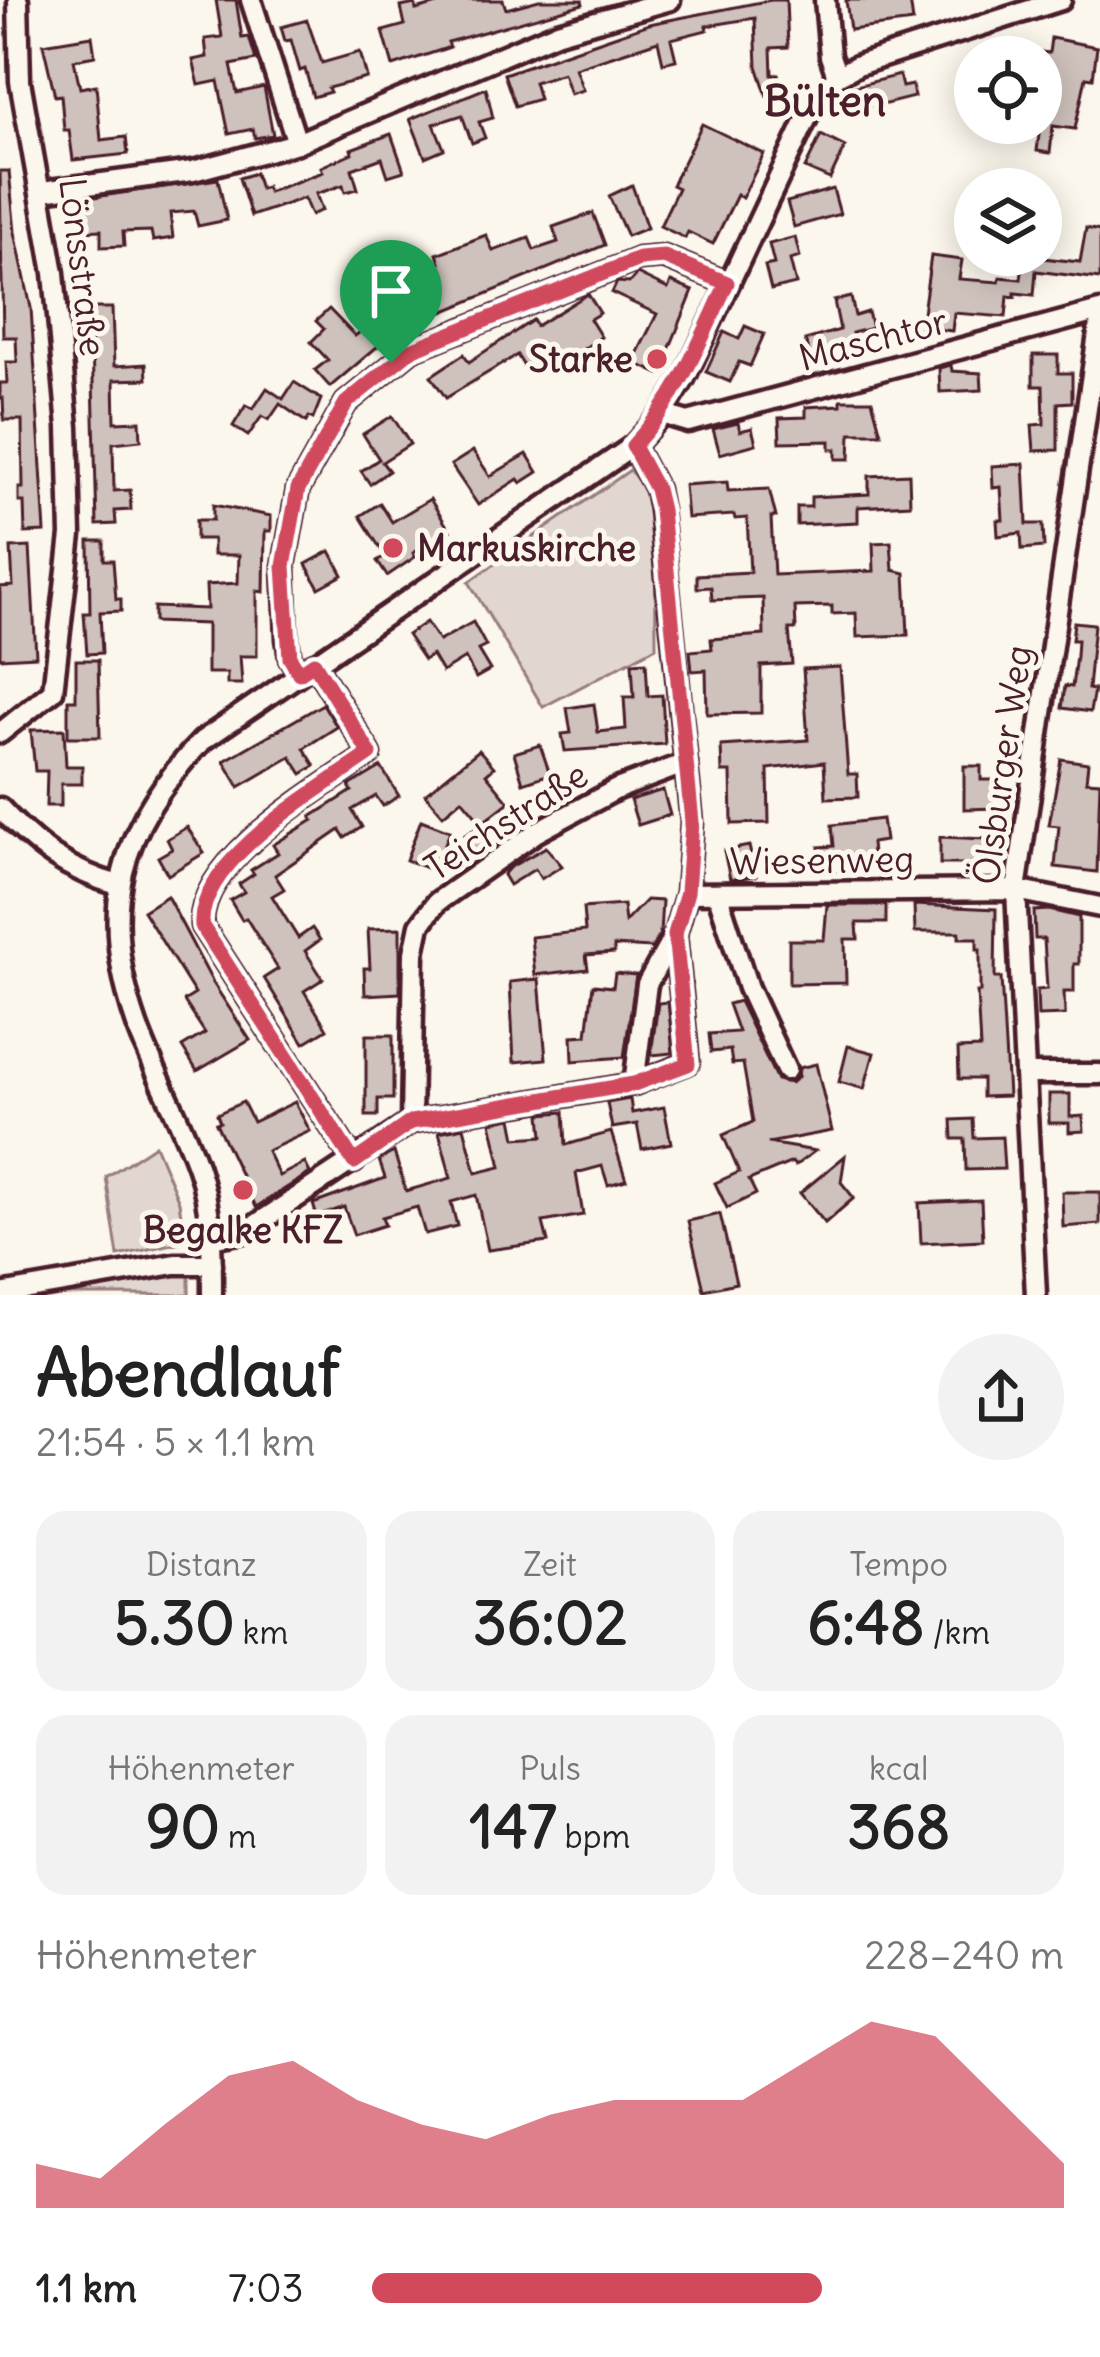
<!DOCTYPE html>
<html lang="de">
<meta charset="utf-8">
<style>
body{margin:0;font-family:Delius,sans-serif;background:#f2f2f2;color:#222;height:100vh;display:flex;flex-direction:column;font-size:45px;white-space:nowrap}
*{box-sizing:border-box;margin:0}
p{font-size:39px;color:#767676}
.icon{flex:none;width:66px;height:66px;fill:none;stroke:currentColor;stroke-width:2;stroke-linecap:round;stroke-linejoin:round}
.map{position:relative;height:1295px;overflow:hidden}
.drawer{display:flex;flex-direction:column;background:#fff;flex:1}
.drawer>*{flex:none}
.controls{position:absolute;left:954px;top:36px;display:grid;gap:24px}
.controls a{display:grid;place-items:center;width:108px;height:108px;border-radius:50%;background:#fff;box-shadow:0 6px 30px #0003;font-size:60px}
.pin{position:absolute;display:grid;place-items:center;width:102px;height:102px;color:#fff;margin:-123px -51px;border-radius:50% 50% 50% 0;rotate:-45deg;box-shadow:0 0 12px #0007}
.pin .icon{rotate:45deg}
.round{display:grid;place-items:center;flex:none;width:126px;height:126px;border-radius:63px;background:#f2f2f2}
.summary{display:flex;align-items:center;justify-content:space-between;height:204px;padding:0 36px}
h1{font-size:66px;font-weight:800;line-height:90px}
.metrics{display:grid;grid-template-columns:repeat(3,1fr);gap:18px;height:204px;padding:12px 36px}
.metrics div{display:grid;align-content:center;border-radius:30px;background:#f2f2f2;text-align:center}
.metrics b{font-size:60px;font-weight:800}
.metrics small{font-size:33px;font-weight:400}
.metrics p{font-size:33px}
.chart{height:336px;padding:24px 36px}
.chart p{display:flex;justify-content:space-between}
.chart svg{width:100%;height:216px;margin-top:12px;fill:#d1495b;opacity:.7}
ul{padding:0 36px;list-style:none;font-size:39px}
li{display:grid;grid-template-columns:192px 144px 1fr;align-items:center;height:90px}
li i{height:30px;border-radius:15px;background:#d1495b}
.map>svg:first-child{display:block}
</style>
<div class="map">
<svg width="1100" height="1295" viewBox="0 0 1100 1295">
<rect width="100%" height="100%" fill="#fbf7ec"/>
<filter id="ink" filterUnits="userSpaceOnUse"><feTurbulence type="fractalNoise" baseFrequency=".00833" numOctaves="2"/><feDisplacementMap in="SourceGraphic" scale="24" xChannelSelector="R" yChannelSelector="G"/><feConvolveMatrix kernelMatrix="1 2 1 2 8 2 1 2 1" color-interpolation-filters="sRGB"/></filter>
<g filter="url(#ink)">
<g fill="#e2d7d0" stroke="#967b7e" stroke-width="3">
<polygon points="630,470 650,497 655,521 656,647 543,707 469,582"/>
<polygon points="155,1145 179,1202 185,1241 118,1256 106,1177"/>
<polygon points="189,1269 189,1295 46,1295"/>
</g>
<g fill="#cfc2bc" stroke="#4a1f2b" stroke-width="3">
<polygon points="216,0 236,0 242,38 249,37 256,60 231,65 237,93 264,87 273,135 255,138 253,129 229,134 218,81 199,85 193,60 207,57 205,39 222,37"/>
<polygon points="452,0 503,0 506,9 539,0 582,0 583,4 448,42 450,47 393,66 383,31 405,25 401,7 415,4 416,10"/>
<polygon points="771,0 786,0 788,47 771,48 772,75 778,74 783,92 767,96 757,66 755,18 706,26 707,30 671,39 676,60 663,63 658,41 575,68 583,90 570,94 563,73 534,82 539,99 515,106 504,74 649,24"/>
<polygon points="846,0 910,0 913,22 850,30"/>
<polygon points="307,20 322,63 360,52 367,78 328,88 330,92 313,97 305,69 300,71 291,40 285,41 281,27"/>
<polygon points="92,36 95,56 74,60 80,88 96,85 101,140 126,137 128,154 73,160 69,130 64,130 61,95 55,96 43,44"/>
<polygon points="1051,38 1097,47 1093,78 1086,77 1075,129 1053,126 1050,153 1037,151 1047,70 1041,69 1041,52 1049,53"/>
<polygon points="899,75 902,87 912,85 914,97 858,111 852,87"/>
<polygon points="486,88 493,118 479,122 485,138 472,143 462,115 434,124 444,149 425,157 410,119"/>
<polygon points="702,124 764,154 742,198 737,195 713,244 688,232 685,238 660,226 678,188 672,185"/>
<polygon points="391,134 404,171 388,176 382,158 352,169 358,189 345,192 343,185 316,194 322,210 311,215 304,198 251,216 239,178 255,173 260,189 266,187 268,192 323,172 321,167 352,153 351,149"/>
<polygon points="821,135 845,147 830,179 805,168"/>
<polygon points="0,171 9,171 15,232 31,308 45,532 25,533 24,502 19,502 19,488 23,488 22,420 4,420 3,398 0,398 0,383 7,383 6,362 17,362 16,337 3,337"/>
<polygon points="218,179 227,220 198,226 194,211 170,213 173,238 153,241 151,231 123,232 124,246 101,247 101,230 83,231 81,199"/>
<polygon points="632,185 647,228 627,236 609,196"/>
<polygon points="833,189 840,214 794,227 787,202"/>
<polygon points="593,213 605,245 438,314 421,270 440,263 437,254 486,235 493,251 529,238 534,250 558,242 553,227"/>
<polygon points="1086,228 1100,231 1100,279 1036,271 1034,295 1015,293 1015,297 1008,296 1006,317 954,313 952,331 921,327 931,256 962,260 959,279 999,282 1000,277 1021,279 1024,256 1080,262"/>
<polygon points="795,237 800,257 790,260 796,284 771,290 765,266 774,264 769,244"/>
<polygon points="397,273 409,299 386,310 374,284"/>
<polygon points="637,274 668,289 671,282 693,291 659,374 633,362 657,314 612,293 617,282 629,283"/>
<polygon points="588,294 600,313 590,319 601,337 561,364 555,355 528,373 517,355 446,398 431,376 464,354 469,362 533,320 536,326"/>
<polygon points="851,297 855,316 868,312 872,328 852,333 858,352 813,365 805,340 840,330 834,301"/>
<polygon points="91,308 112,308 114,366 146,364 147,379 114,380 115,422 140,421 141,440 113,443 114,491 130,490 131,510 115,511 116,524 97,525"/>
<polygon points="329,309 355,336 377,318 391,335 330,387 315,370 328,360 311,342 324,329 316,321"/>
<polygon points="745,326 764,334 750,366 739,362 730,382 706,372 724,332 739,339"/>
<polygon points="1033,355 1058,355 1058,373 1072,373 1072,402 1058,403 1058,450 1034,451 1032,425 1044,424 1043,386 1033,386"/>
<polygon points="951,365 952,371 981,373 982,390 940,392 939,368"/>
<polygon points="294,382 321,399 313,419 309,417 306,422 280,404 269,420 262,416 248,436 233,426 246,405 253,409 267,388 283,399"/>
<polygon points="841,400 872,400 881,433 851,433 850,459 836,459 836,449 830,449 830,441 780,442 779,418 806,417 806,407 841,405"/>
<polygon points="392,416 410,444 382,462 389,471 370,484 361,471 379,459 363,434"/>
<polygon points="738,423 740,431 752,428 756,444 720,454 713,429"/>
<polygon points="473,451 490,476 527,454 538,472 521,483 518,479 478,505 451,465"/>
<polygon points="1024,464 1027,524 1043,524 1044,547 1022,549 1021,533 998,536 997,520 1003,520 1001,487 993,488 992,466"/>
<polygon points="909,474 910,504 858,507 858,522 797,525 797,507 811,507 811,497 869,494 869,476"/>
<polygon points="727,482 728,491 769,489 776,517 771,517 774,575 874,571 873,543 891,542 893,570 905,573 908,635 857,637 856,613 832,614 832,606 795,607 796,629 789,629 792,664 761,666 761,713 707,714 706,670 692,671 690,651 712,649 711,639 764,635 763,598 712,600 711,587 697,588 697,575 750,572 747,518 735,519 734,515 687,518 684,485"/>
<polygon points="430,499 450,531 413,553 415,557 387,576 377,561 385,556 360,516 380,503 392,522"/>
<polygon points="213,505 271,516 271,531 265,531 264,592 257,591 257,656 240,656 242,684 227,684 227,673 207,673 207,624 154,622 154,607 207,609 206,585 238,583 239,555 213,555 213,539 196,539 196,520 213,520"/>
<polygon points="89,541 104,541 104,560 113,560 116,599 121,599 121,611 100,612 102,653 87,654 84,613 90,613"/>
<polygon points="30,547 36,656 0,658 0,587 13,586 11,548"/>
<polygon points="330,551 343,575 319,588 306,564"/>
<polygon points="426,622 439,641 473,622 486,646 478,650 490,670 476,678 465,658 442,672 432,655 424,660 407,635"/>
<polygon points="1074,622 1094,624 1088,689 1094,690 1090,712 1062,708 1065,686 1072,687 1076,656 1077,640 1072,640"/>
<polygon points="76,660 98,660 100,737 68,737 68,700 76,700"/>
<polygon points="646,662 648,696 662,695 665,744 565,751 562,734 571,733 567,708 594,704 598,732 626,729 624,697 634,697 632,663"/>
<polygon points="840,667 848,774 857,774 858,797 826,798 824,762 768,769 769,823 732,824 731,772 722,772 721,746 808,740 803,669"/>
<polygon points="323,704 337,727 304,748 315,766 302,774 291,757 239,787 224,761"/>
<polygon points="64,729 66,766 82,766 82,784 61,784 61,806 46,806 47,771 35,771 31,730"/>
<polygon points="540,745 550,774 523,783 514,753"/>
<polygon points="479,750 494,767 486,774 509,802 482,823 462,799 443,815 425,794"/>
<polygon points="1061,759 1088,763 1086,781 1100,782 1097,872 1055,867 1059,826 1049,825"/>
<polygon points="964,766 981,766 981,780 999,780 999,808 964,809"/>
<polygon points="381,767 399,796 383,806 376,796 352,810 362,827 345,838 340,830 275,875 284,889 272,896 298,938 312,928 320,940 305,951 323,979 304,991 327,1029 304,1043 264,978 278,969 246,918 242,920 230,900 244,892 239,884 254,874 251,870 278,853 273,845 313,820 311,817 352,791 349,786"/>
<polygon points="663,790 670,815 638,825 630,800"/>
<polygon points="490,819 503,839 479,856 465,835"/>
<polygon points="882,819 885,841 871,843 873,867 821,872 819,847 834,846 832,825"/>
<polygon points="421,820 450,831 434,871 406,860"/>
<polygon points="187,827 204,853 168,875 158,857 172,849 167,839"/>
<polygon points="940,837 986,839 986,847 995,846 995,864 940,864"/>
<polygon points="749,846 756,876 730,879 724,851"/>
<polygon points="546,847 562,866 541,879 535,869 509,885 503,875 509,868"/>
<polygon points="167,896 213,983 250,1040 197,1071 182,1047 205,1033 184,1001 195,994 143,911"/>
<polygon points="646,900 662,901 660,934 652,948 614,946 614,953 586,955 588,969 535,975 531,937 585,931 583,908 623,905 625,922"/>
<polygon points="827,905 886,905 886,923 857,923 858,939 845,939 846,983 789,984 789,940 824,940"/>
<polygon points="914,905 996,909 995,978 1001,978 1008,1096 982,1097 982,1079 959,1079 958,1049 980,1048 977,992 980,992 980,949 977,949 977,938 959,938 959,932 915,932"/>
<polygon points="1049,910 1079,917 1079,964 1074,964 1074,992 1064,992 1065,1015 1038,1016 1037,990 1047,989 1044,939 1035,939 1034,911"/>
<polygon points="400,928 400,993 365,995 364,968 370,968 368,929"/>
<polygon points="615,973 636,975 624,1057 573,1061 572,1036 587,1035 593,985 613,987"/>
<polygon points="539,979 546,1059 514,1062 510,982"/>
<polygon points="739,1001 777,1080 791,1083 798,1077 799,1068 816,1064 832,1131 768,1143 815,1151 795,1166 792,1162 749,1180 756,1194 727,1208 715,1183 739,1172 723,1135 753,1122 743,1063 732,1064 730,1050 711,1052 709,1034 738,1032 728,1004"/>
<polygon points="668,1002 673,1053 651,1055 658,1003"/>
<polygon points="366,1035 393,1035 393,1099 378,1099 378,1116 366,1116"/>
<polygon points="848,1046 874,1053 864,1089 839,1082"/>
<polygon points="1049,1094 1070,1094 1070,1117 1083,1116 1084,1131 1069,1132 1069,1123 1049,1123"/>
<polygon points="630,1099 632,1113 664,1107 671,1143 642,1149 637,1124 612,1128 607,1103"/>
<polygon points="243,1102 253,1122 295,1102 310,1131 267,1151 279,1176 305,1163 310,1173 256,1207 216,1123 220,1122 217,1114"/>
<polygon points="564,1112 566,1145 611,1132 626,1180 608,1185 602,1166 576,1173 583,1215 543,1222 548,1242 488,1250 476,1195 451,1202 457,1226 425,1234 417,1207 382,1217 385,1225 354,1235 344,1207 317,1217 313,1204 385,1178 379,1160 394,1152 406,1191 451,1178 439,1132 464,1127 476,1173 501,1167 491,1122 512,1118 516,1138 543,1136 541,1114"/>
<polygon points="973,1119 974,1138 1002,1137 1004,1169 966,1170 965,1139 953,1139 952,1120"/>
<polygon points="845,1156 841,1182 854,1198 825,1223 800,1193"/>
<polygon points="1062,1192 1100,1192 1100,1224 1063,1227"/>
<polygon points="981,1200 983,1240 921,1243 919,1203"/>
<polygon points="720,1214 736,1283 704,1290 688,1221"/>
</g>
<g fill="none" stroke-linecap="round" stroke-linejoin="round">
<g stroke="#4a1f2b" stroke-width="27">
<g id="minor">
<polyline points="251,0 297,143"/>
<polyline points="825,0 830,56 837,76"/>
<polyline points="42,191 193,171 297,143 558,32 670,0"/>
<polyline points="662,414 688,422 1100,311"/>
<path d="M314,663L370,754C321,788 197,860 202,926L354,1162"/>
<polyline points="299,672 290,658 287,639 284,566 298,489 346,403 411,350 639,259 664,257 727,283"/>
<polyline points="0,733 53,691 71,535 68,427 54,273 20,81 18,0"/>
<path d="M0,808C36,847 66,870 118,885"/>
<polyline points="687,893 1016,890 1100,907"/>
<polyline points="718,895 748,988 786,1070"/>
<polyline points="1025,1074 1100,1074"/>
<polyline points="634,1084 688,1063 675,934"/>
<polyline points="411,1122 414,953 420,925 437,902 537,832 617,789 686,763"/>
<polyline points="211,1238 245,1232 411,1122 634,1084 647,984 675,934 687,893 692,822 660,510 656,489 633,446"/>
<polyline points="0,1294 175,1264 212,1264"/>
<path d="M212,1295C212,1253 212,1208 198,1168C181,1119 154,1073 137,1025C97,910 118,827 202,741L633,446L662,414L685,377L815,101L837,76L858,65L1061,0"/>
<polyline points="1036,1295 1016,890 1100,320"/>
</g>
</g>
<use href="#minor" stroke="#fbf7ec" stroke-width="18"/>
</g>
</g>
<g fill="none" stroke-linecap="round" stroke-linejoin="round" filter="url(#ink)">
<g stroke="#fff" stroke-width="24">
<path id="route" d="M664,257L727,283C700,342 678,398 633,446L656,489L661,510L692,822L687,892L675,934L688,1064L634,1084L411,1122L354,1162L202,926C197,860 322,788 370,754L314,663L299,673L290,658L284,566L298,489L346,403L411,350L639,259Z"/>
</g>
<use href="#route" stroke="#d1495b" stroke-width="15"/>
</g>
<g fill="#d1495b" stroke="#fbf7ec" stroke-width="4.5">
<circle cx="657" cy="359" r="12"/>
<circle cx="393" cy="548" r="12"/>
<circle cx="243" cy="1190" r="12"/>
</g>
<g text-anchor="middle" stroke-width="10" stroke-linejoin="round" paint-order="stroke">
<g font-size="36" fill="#4a1f2b" stroke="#fbf7ec">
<text transform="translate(83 267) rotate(83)" y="13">Lönsstraße</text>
<text transform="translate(873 339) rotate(-15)" y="13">Maschtor</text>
<text transform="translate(1002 765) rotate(-82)" y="13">Ölsburger Weg</text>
<text transform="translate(506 821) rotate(-33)" y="13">Teichstraße</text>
<text transform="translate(822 860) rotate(-1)" y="13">Wiesenweg</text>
</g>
<g font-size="36" font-weight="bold" fill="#4a1f2b" stroke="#fbf7ec" text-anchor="end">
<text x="633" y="372">Starke</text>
<text x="417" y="561" text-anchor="start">Markuskirche</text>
<text x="243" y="1243" text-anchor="middle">Begalke KFZ</text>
</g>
<g font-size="42" font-weight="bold" fill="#4a1f2b" stroke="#fbf7ec">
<text x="825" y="116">Bülten</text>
</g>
</g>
</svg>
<div class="controls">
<a><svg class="icon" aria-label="locate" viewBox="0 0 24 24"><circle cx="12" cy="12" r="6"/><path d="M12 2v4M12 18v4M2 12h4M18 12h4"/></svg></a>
<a><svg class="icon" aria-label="layers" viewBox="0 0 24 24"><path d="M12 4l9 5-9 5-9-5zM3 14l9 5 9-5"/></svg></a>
</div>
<div class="pin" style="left:391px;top:363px;background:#1e9e55"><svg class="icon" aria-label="arrive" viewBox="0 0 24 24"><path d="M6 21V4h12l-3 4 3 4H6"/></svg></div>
</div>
<section class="drawer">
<div class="summary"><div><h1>Abendlauf</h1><p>21:54 · 5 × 1.1 km</p></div><a class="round"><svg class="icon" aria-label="share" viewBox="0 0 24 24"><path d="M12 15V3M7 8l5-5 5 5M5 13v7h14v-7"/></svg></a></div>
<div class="metrics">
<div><p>Distanz</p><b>5.30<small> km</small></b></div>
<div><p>Zeit</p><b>36:02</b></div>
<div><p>Tempo</p><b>6:48<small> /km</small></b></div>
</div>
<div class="metrics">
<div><p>Höhenmeter</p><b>90<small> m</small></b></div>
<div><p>Puls</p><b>147<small> bpm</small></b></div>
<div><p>kcal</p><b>368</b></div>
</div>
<div class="chart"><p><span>Höhenmeter</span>228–240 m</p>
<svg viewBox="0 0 160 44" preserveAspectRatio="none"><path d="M0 44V35L10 38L20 27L30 17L40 14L50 22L60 27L70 30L80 25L90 22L100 22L110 22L120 14L130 6L140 9L150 22L160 35V44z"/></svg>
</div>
<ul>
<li><b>1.1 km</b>7:03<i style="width:65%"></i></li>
</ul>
</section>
